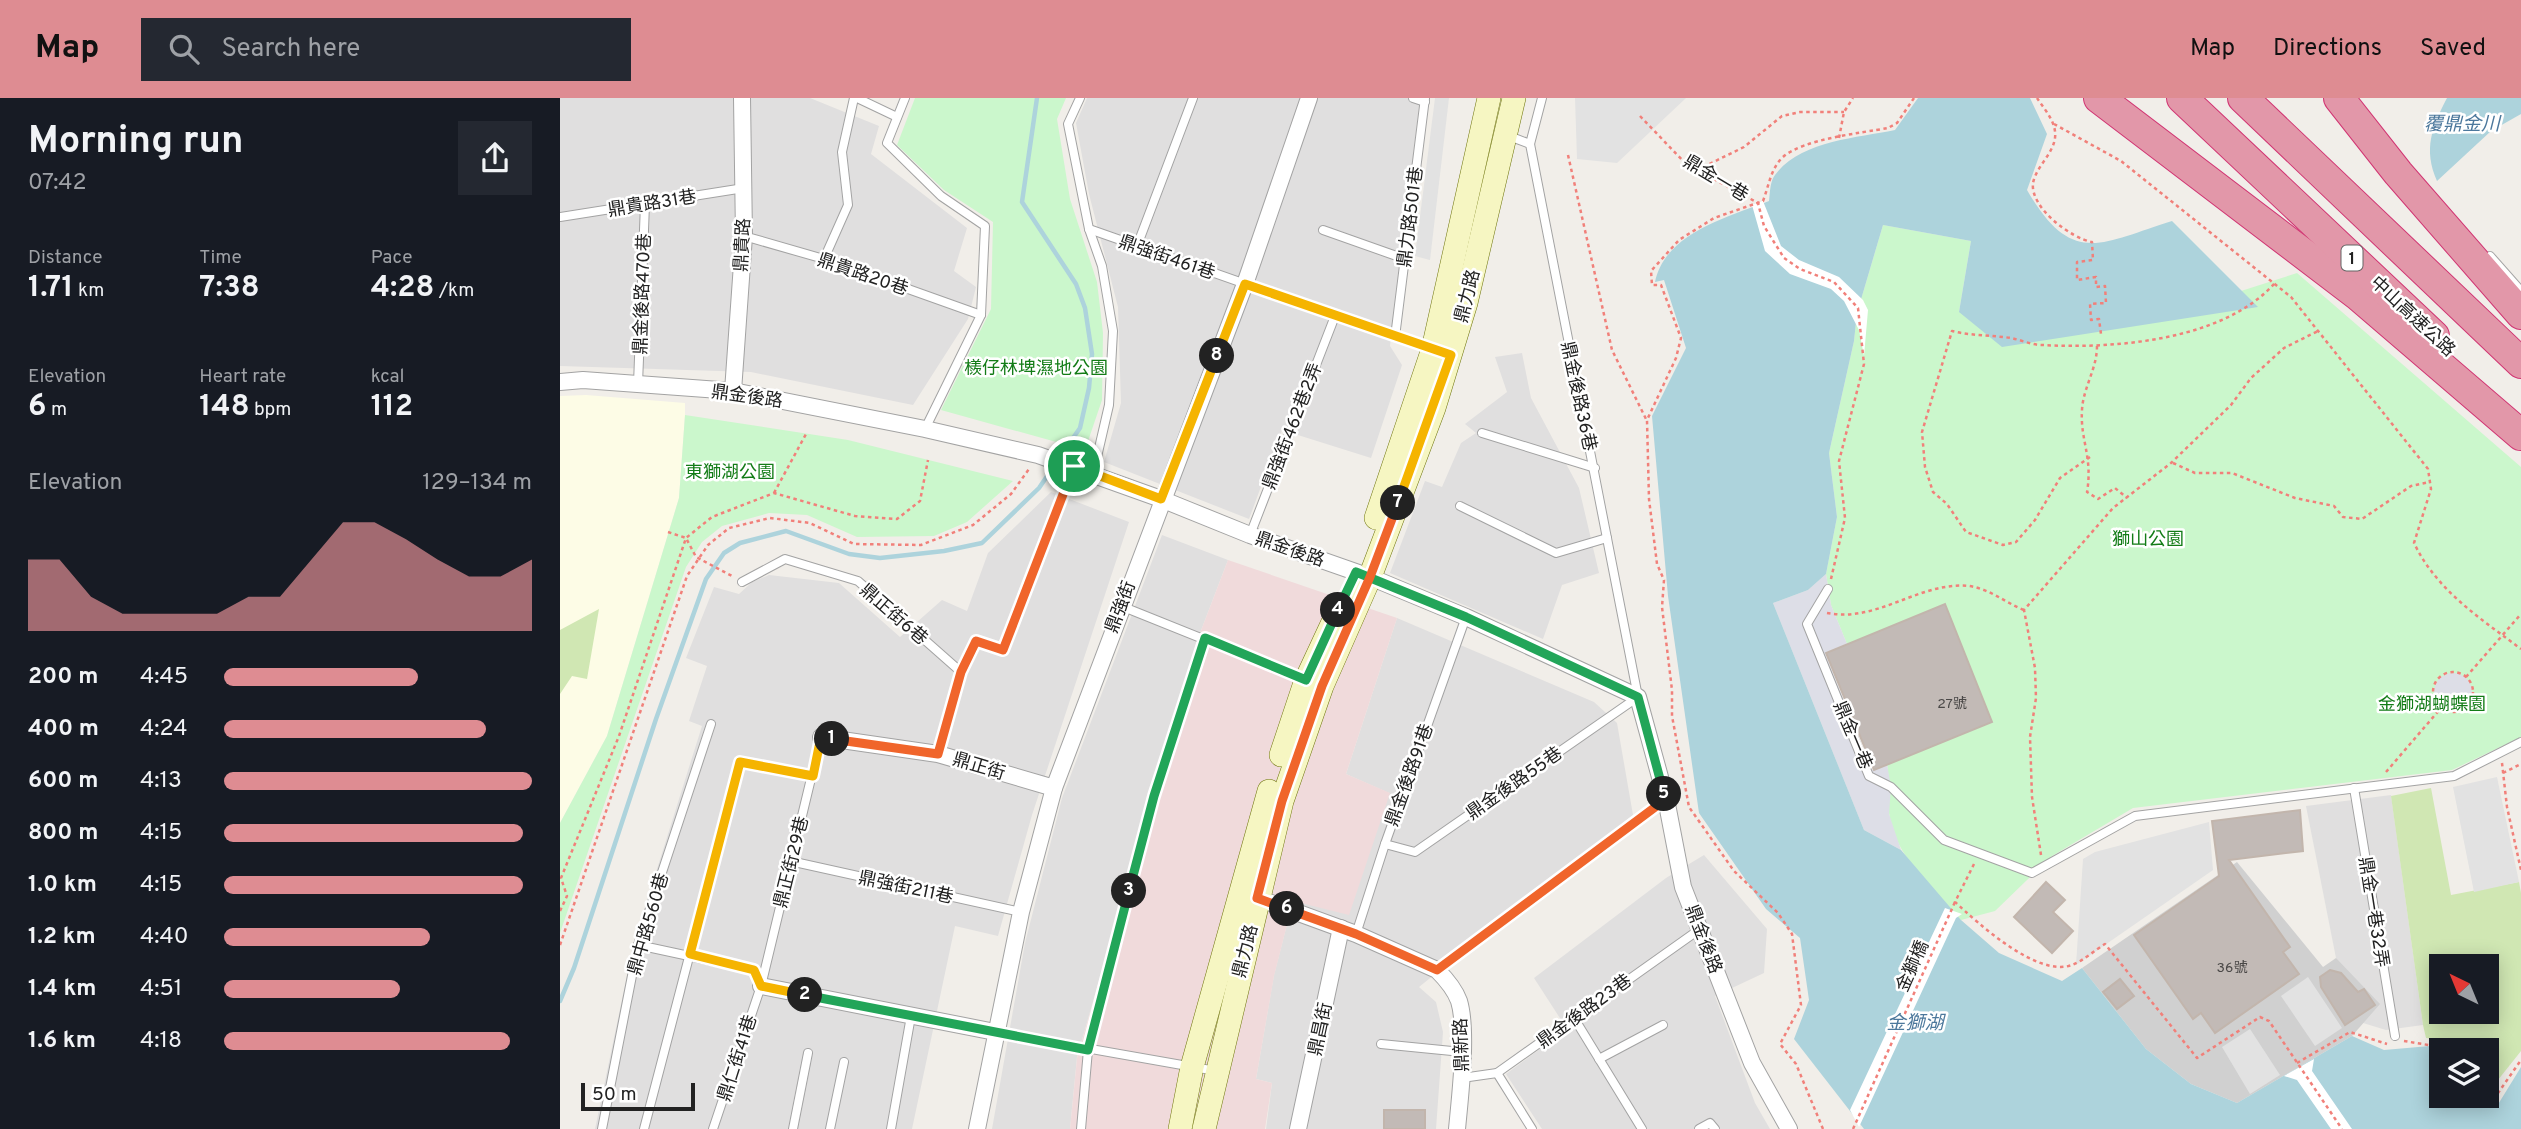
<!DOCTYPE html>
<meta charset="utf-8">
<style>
body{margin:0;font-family:Overpass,"Noto Sans TC",sans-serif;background:#242831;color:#f1f3f6;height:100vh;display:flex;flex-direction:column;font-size:26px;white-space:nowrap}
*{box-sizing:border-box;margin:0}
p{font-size:23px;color:#9ea1a6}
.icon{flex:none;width:38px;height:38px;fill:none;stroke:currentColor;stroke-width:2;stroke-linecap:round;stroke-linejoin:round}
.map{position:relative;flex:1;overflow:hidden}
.details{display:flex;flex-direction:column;background:#171b24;width:560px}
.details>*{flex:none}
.needle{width:46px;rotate:317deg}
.fabs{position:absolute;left:1869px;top:856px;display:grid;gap:14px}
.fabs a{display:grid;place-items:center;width:70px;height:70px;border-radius:0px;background:#171b24;box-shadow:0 4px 18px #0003;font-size:35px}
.scale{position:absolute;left:21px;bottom:18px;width:114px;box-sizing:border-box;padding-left:7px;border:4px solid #222;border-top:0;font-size:19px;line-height:24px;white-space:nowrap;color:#222;-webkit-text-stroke:5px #fff;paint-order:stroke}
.pin{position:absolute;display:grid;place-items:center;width:60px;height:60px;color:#fff;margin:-30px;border:4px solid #fff;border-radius:50%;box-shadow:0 2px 7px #0007}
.km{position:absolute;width:35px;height:35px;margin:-18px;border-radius:50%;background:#222;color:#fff;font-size:19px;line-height:35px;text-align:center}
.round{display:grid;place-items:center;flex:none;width:74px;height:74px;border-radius:0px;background:#242831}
.summary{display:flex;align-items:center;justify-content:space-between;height:119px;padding:0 28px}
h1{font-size:38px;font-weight:700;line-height:52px}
.figures{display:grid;grid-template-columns:repeat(3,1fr);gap:10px;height:119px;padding:7px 28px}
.figures div{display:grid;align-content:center}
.figures b{font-size:30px;font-weight:700}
.figures small{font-size:19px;font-weight:400}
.figures p{font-size:19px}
.chart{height:196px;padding:14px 28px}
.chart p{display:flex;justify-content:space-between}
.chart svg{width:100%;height:126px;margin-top:7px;fill:#de8c92;opacity:.7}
ul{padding:0 28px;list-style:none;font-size:23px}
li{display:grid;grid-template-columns:112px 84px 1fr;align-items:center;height:52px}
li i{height:18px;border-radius:9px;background:#de8c92}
header{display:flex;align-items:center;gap:42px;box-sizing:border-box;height:98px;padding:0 35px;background:#de8c92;color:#111}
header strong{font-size:33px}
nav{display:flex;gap:38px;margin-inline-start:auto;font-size:24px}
.search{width:490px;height:63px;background:#242831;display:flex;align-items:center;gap:18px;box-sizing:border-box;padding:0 24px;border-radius:0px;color:#9ea1a6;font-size:26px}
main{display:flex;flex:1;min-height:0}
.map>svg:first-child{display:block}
</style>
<header>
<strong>Map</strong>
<div class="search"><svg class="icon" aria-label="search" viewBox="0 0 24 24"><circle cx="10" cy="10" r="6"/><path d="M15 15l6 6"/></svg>Search here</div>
<nav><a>Map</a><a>Directions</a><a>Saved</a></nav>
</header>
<main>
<section class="details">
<div class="summary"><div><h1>Morning run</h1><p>07:42</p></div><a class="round"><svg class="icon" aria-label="share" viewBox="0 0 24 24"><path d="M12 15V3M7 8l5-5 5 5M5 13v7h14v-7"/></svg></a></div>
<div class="figures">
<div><p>Distance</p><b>1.71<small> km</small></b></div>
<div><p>Time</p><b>7:38</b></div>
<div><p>Pace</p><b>4:28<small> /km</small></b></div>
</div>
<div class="figures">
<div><p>Elevation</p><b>6<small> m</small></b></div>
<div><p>Heart rate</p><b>148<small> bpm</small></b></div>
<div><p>kcal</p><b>112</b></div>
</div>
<div class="chart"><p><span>Elevation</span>129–134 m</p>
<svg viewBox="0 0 160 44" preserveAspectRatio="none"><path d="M0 44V19L10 19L20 32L30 38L40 38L50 38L60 38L70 32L80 32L90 19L100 6L110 6L120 12L130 19L140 25L150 25L160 19V44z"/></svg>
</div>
<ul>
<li><b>200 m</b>4:45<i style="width:63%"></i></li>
<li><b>400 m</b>4:24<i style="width:85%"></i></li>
<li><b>600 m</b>4:13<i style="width:100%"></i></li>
<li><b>800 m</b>4:15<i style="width:97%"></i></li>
<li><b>1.0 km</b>4:15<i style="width:97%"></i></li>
<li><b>1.2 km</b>4:40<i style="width:67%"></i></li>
<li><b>1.4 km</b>4:51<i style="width:57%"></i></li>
<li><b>1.6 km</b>4:18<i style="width:93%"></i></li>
</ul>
</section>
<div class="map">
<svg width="1961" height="1031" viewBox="0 0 1961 1031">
<rect width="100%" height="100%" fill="#f1eee9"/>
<g fill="#e0dfdf">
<polygon points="0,0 250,0 319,28 311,56 407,130 394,173 416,189 408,221 353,307 191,274 0,268"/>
<polygon points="527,0 860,0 830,248 842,267 811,360 722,332 689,421 544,364 561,305 558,209 529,96 516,25"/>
<polygon points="962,255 971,300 1019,390 1039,475 1002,487 983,541 830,475 865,383 882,389 901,345 916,335 905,326 947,294 935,259"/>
<polygon points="491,394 569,424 472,717 438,838 395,828 352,1031 35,1031 74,844 142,628 129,623 147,568 126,560 154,489 179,496 192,484 209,477 279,485 340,539 382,502 407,513 428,455"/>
<polygon points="602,437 668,462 637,543 517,959 510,1031 432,1031 465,845 502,700"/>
<polygon points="837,520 1034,604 1057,625 1073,717 859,889 876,904 883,934 876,1031 706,1031 712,985 696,981 714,877 733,803 829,695 786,676"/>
<polygon points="1831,697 1863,927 1826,932 1803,925 1776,860 1746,708"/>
<polygon points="1144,757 1207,831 1204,875 1155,898 1195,1005 1210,1031 982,1031 946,976 1007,931 974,880 1106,780"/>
</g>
<polygon fill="#f0dadb" points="668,462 837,520 786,676 830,695 789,817 733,803 714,878 696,981 712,985 705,1031 510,1031 517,960 637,543"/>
<polygon fill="#fdfce6" points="26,297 125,305 125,317 119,400 47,638 0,725 0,298"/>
<polygon fill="#d0d0d0" points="1677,764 1763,869 1776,860 1820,906 1792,938 1677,1005 1631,986 1586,951 1522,870"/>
<g fill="#d0e7b3" fill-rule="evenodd">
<polygon points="39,511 27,581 12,578 0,596 0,532"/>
<path d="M1871,690L1891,797L1959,784L1961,795V953L1930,992L1927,988V952H1904L1898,944L1866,940L1863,927L1831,698ZM1881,868H1927V914H1881Z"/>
</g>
<g fill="#cbf7cc">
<polygon points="355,0 506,0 497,21 510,101 537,184 543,235 542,302 525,352 381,312 431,211 433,124 384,92 337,47"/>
<path d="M1323,127L1411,143L1399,214L1697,209L1681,193L1737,175L1961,369V639L1892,672L1573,710L1492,758L1435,813L1401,822C1374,791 1334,758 1329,715C1328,699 1330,683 1327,666L1431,624L1385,507L1287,546L1271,507L1266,476L1277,419L1269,355L1294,243L1297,215Z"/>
<polygon points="125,317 288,342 453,383 407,424 374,438 297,439 247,417 209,415 162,428 142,444 126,469 0,835 0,725 47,638 119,400"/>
</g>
<g fill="#e2e2e2">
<polygon points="875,0 889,0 870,162 855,158"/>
<polygon points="1015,0 1126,0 1057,65 1017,61"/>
<polygon points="1937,679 1959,784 1914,794 1893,689"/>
<polygon points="1649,724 1653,772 1516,867 1523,761 1535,754"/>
<polygon points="1748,879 1782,930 1755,948 1721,898"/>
<polygon points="1690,931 1720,977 1690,996 1662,949"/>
</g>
<g fill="#dddee7">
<polygon points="1266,476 1271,507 1287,546 1265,555 1312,672 1327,666 1331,689 1329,716 1341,752 1304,732 1213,505 1248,492"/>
<circle cx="1893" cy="594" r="19"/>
</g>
<g fill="#add3dc">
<path d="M1358,0H1470L1487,36L1467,92C1512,170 1541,145 1612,123L1698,209L1442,249L1399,214L1411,143L1323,127L1297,215L1294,243L1269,355L1277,419L1266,476L1248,492L1213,505L1304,732L1341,752L1401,822L1439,855L1502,883L1522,870L1586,951L1631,986L1677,1005L1792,938L1824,952L1870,948L1886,952H1881V998H1917L1923,1005L1937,1008L1961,969V1031H1304L1234,941L1249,902L1240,840L1206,811L1139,715L1108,498L1092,318L1126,250L1104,182L1095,184C1105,135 1168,119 1209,103C1210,95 1210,83 1215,77C1240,43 1296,40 1335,32Z"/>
<path d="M1887,0H1961V16L1931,33L1877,83C1863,51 1872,29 1887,0Z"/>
</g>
<g fill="#fff">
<polygon points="1203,103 1221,148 1239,162 1279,179 1303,202 1308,212 1304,258 1299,232 1284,203 1271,191 1230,176 1205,153 1192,107"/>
<polygon points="1385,810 1402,816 1396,820 1299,1029 1290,1012"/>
<polygon points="1754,961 1752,973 1792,1031 1771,1031 1737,982 1724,978"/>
</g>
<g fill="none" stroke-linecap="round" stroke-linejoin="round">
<g stroke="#add3dc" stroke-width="4.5">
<polyline points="477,0 462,104 516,186 525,210 532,256 529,290 520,330 499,360"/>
<polyline points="0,903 14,870 96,621 146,481 164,455 180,445 226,433 289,456 320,460 384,453 422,445 479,390 494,368"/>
</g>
</g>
<g fill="#c2bab6" stroke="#c2b5ac" stroke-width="2">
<polygon points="1385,506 1432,624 1314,672 1266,555"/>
<polygon points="1740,712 1743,753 1669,762 1730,849 1723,854 1739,876 1655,935 1641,915 1633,921 1574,837 1659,778 1652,723"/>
<polygon points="1486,784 1505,802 1493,814 1513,833 1492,855 1454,819"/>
<polygon points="1770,872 1781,875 1798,894 1804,891 1815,907 1785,927 1761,889 1760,879"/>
<polygon points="1560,881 1574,898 1557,911 1543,894"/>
<rect x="824" y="1012" width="41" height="19"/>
</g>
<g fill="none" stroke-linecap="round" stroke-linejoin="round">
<g stroke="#a3a3a3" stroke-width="10">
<g id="lane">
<polyline points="297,0 337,19"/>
<polyline points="345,0 327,45 381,98 425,128 421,217 365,331"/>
<polyline points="520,0 508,26 529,131 542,168 553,233 549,307 533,376"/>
<polyline points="853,0 865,4"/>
<polyline points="970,46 982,0"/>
<polyline points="0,119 184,90"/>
<polyline points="529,131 871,251"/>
<polyline points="763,132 845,161"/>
<polyline points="184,138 264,161 421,217"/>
<polyline points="577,148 633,0"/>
<polyline points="1930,158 1961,193"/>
<polyline points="264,161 288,107 282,54 294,0"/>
<polyline points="835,239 865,0"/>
<polyline points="78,286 85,106"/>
<polyline points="922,335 1035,370"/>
<polyline points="900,408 996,455 1047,440"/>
<polyline points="690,437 775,218"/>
<polyline points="182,484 225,461 298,483 401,574 378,656"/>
<polyline points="1268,491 1247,526 1309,678 1331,689 1384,742 1472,775 1575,718 1894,678 1961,644"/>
<polyline points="561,508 743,581"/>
<polyline points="401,574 416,543 443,552 514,368"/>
<polyline points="1794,690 1835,938"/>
<polyline points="825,746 855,754 1078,599 970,46 949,38"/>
<polyline points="230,763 461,814"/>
<polyline points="796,836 825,746 906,519"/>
<polyline points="78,847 194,872 201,888"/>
<polyline points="877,872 1106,701"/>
<polyline points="1014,920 1082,1031"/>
<polyline points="435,934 656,973"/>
<polyline points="821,946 902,954"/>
<polyline points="1039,961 1103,927"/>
<polyline points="937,975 972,1031"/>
<polyline points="902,980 937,975 1140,831"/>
<polyline points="42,1031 78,847 151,626"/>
<polyline points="84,1031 180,664 253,678"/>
<polyline points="153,1031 201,888 261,639"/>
<polyline points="233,1031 248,955"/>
<polyline points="270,1031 284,964"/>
<polyline points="331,1031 351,918"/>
<polyline points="521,1031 528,952 594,698 645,540"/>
<polyline points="1139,1031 1150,1025 1155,1031"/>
</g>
</g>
<g stroke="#a3a3a3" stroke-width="18">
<g id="street">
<polyline points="0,284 23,282 173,293 365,331 478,357 601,401 690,437 810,479 906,519 1078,599 1106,701 1123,789 1192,965 1229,1031"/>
<polyline points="173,293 184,138 182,0"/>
<polyline points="261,639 378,656 494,690"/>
<path d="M692,798L796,836L877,872C885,880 895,892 899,903C908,933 900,999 897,1031"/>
<polyline points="201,888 435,934"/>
<polyline points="417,1031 461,814 494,690 685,186 749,0"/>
<polyline points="738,1031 781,830"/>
</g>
</g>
<g stroke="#6f750d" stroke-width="24">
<g id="secondary">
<polyline points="816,420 873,251 929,0"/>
<polyline points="721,657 746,582 781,507"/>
<polyline points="620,1031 632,969 709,693"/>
<polyline points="644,1031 722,703 762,588 810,479 874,310 906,205 954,0"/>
</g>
</g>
<g stroke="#d13573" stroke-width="32">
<g id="highway">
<polyline points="1539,0 1799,198 1961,337"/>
<polyline points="1622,0 1874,238"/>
<polyline points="1683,0 1961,265"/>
<polyline points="1779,0 1838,75 1961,216"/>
</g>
</g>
<g stroke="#f1807a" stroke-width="2.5" stroke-dasharray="3.5 3.5" stroke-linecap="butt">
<path d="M1477,0C1485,12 1497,25 1495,40C1493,56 1476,69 1473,85C1470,110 1511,140 1532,144L1533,162L1517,164V182L1536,179V189L1545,188L1546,205L1530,206L1531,222L1539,221L1541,236"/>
<polyline points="1080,18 1126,66 1198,105 1204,128 1224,160 1240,171 1274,184 1298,210 1304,266 1279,363 1285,420 1271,481"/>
<path d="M1494,26L1561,63L1731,199L1868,371L1871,391L1854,445C1877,493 1920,520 1961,551"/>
<polyline points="1279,40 1284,14 1293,0"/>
<polyline points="1008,57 1052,252 1086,321"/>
<polyline points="1137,72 1184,49 1222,18 1240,14 1284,14"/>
<path d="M1537,248C1537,271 1523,290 1522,312C1520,342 1533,359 1527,394L1538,401L1555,390L1567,400"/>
<path d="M1530,359L1500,380L1475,422L1456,444L1443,447L1406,434L1387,406L1373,394L1365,369L1362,334L1392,233C1412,238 1431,237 1451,240C1461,242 1472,247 1482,247C1554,251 1663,243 1715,185"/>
<polyline points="1613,365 1635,375 1672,375 1735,400 1774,408 1783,419 1802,421 1851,388 1870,384"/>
<polyline points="214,395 246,336"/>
<polyline points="108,434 126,440 136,459 172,478"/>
<path d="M1267,515C1318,525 1360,483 1409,488C1430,491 1444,504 1464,512"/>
<circle cx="1893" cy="594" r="20"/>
<polyline points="1906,579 1961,516"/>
<polyline points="1942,665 1947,709 1961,772"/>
<polyline points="1826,674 1881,610"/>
<polyline points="1943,675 1961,666"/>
<polyline points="1481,757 1472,699 1470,639 1476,600 1475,570 1464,512 1553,410 1611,365 1671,307 1691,280 1724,250 1758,233"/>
<path d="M1414,766L1395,804C1418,825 1477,880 1512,867C1523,863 1535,852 1545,846L1637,960L1700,919L1709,923L1782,1031"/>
<polyline points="0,813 7,798 1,780 59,638 126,440 152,419 214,395 295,418 337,421 360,403 368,362"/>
<polyline points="0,847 127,478 148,447 169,430 210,420 250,425 294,446 361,447 413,427 451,396 469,371"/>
<polyline points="1844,943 1899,952"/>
<polyline points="1737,965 1790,934 1827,946"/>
<polyline points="1925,998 1936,998 1961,962"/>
<path d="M1263,1031L1236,966L1220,946L1241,907L1232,836L1218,815L1174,773L1129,709L1112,618V592L1102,509L1104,482L1097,466L1089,401L1087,322L1116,260L1121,240L1101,187H1092L1091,173L1119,142L1154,120L1203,103C1209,87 1211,70 1223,59C1243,41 1301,35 1328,30L1337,25L1354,0"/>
<polyline points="1293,1031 1395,804"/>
</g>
<use href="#lane" stroke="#fff" stroke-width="8"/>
<use href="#street" stroke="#fff" stroke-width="16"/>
<use href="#secondary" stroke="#f6f6c2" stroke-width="23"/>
<use href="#highway" stroke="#e297a9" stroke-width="30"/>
</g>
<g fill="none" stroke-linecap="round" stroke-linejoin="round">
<g stroke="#fff" stroke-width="14">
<polyline id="split-1" points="272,641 378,656 401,574 416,543 443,552 514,368"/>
</g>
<g stroke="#fff" stroke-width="14">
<polyline id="split-2" points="245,897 201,888 194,872 130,856 180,664 253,678 261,639 272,641"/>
</g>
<g stroke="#fff" stroke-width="14">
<polyline id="split-3" points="245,897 528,952 569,793"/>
</g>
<g stroke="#fff" stroke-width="14">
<polyline id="split-4" points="569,793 594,698 645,540 746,582 778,512"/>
</g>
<g stroke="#fff" stroke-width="14">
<polyline id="split-5" points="778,512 796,474 906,519 1078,599 1104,696"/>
</g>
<g stroke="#fff" stroke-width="14">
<polyline id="split-6" points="727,811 796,836 877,872 1106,701 1104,696"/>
</g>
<g stroke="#fff" stroke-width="14">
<polyline id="split-7" points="727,811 697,800 722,703 762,588 810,479 838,405"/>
</g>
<g stroke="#fff" stroke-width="14">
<polyline id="split-8" points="657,258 685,186 891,257 838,405"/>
</g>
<g stroke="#fff" stroke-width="14">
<polyline id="split-9" points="514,368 601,401 657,258"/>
</g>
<use href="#split-1" stroke="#f0652b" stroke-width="9"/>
<use href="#split-2" stroke="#f5b400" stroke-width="9"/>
<use href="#split-3" stroke="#22a559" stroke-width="9"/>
<use href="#split-4" stroke="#22a559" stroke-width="9"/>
<use href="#split-5" stroke="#22a559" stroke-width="9"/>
<use href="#split-6" stroke="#f0652b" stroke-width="9"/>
<use href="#split-7" stroke="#f0652b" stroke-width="9"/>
<use href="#split-8" stroke="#f5b400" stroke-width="9"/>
<use href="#split-9" stroke="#f5b400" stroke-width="9"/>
</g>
<g text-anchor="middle" stroke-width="5" stroke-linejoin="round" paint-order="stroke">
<g font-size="14" fill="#4a4847">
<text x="1392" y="610">27號</text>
<text x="1672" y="874">36號</text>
</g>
<rect fill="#fff" stroke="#646464" stroke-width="2" x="1781.5" y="147.5" width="21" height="25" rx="5"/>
<g font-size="16" font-weight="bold" fill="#222">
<text x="1792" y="166">1</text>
</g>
<g font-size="18" fill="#222" stroke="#fff">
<text transform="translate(1156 80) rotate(31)" y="6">鼎金一巷</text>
<text transform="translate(92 105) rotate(-9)" y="6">鼎貴路31巷</text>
<text transform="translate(850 119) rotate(-83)" y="6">鼎力路501巷</text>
<text transform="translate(182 147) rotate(-87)" y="6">鼎貴路</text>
<text transform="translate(607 159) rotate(19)" y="6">鼎強街461巷</text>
<text transform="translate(303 176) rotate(19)" y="6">鼎貴路20巷</text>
<text transform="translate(82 196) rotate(-88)" y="6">鼎金後路470巷</text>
<text transform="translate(907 198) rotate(-76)" y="6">鼎力路</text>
<text transform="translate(1853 218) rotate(43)" y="6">中山高速公路</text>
<text transform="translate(187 298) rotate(8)" y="6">鼎金後路</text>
<text transform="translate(1019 298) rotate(78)" y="6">鼎金後路36巷</text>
<text transform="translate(732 328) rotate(-69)" y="6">鼎強街462巷2弄</text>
<text transform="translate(730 451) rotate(19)" y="6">鼎金後路</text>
<text transform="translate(560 509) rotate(-69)" y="6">鼎強街</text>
<text transform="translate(334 516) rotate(41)" y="6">鼎正街6巷</text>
<text transform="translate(1293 637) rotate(67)" y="6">鼎金一巷</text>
<text transform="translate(419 668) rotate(17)" y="6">鼎正街</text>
<text transform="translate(849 677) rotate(-70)" y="6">鼎金後路91巷</text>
<text transform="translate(954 685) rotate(-35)" y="6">鼎金後路55巷</text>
<text transform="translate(231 764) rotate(-76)" y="6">鼎正街29巷</text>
<text transform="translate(346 789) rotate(12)" y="6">鼎強街211巷</text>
<text transform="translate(1814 814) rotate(81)" y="6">鼎金一巷32弄</text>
<text transform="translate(88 826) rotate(-74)" y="6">鼎中路560巷</text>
<text transform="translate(1144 841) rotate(69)" y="6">鼎金後路</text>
<text transform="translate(685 853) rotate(-76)" y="6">鼎力路</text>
<text transform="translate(1352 868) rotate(-66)" y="6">金獅橋</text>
<text transform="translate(1024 913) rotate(-36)" y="6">鼎金後路23巷</text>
<text transform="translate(760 931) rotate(-78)" y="6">鼎昌街</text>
<text transform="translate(901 947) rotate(-92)" y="6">鼎新路</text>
<text transform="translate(177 960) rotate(-72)" y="6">鼎仁街41巷</text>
</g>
<g font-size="18" fill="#137c17" stroke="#fff">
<text x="476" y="276">檨仔林埤濕地公園</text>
<text x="170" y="380">東獅湖公園</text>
<text x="1588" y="447">獅山公園</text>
<text x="1872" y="612">金獅湖蝴蝶園</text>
</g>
<g font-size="19" font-style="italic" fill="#4c789c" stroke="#fff">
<text x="1902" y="32">覆鼎金川</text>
<text x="1355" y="931">金獅湖</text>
</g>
</g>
</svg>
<div class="fabs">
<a><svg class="needle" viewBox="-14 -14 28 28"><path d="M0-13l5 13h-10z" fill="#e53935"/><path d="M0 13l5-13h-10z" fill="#9ea1a6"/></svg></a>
<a><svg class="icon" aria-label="layers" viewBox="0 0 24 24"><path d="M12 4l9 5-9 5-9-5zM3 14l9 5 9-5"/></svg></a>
</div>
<div class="scale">50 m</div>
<div class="pin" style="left:514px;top:368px;background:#1e9e55"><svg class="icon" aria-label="arrive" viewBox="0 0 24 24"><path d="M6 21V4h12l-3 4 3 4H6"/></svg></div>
<b class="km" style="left:272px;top:641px">1</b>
<b class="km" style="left:245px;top:897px">2</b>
<b class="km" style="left:569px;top:793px">3</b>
<b class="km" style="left:778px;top:512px">4</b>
<b class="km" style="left:1104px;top:696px">5</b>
<b class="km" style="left:727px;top:811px">6</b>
<b class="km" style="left:838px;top:405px">7</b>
<b class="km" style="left:657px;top:258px">8</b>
</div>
</main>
